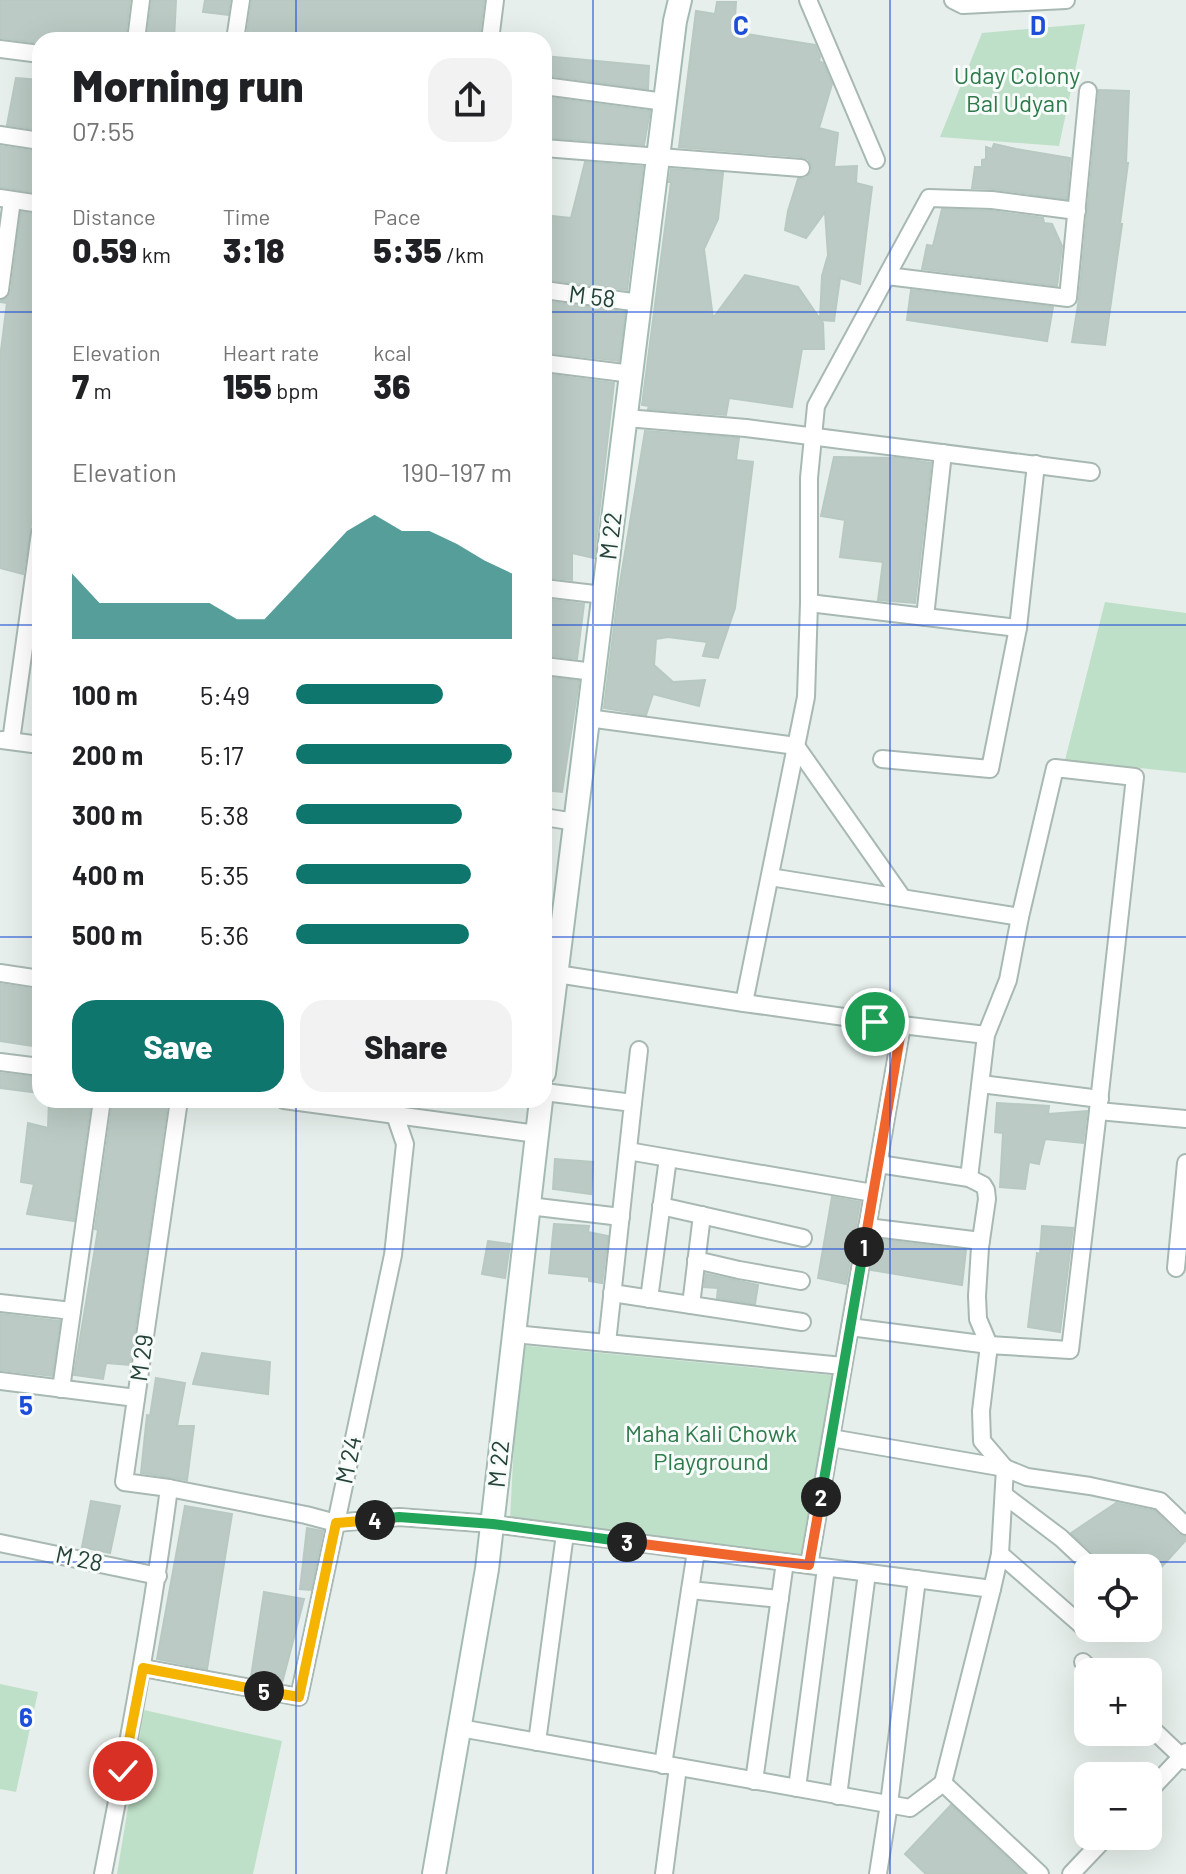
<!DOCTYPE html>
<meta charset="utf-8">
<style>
body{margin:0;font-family:Barlow,sans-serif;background:#f2f2f2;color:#202124;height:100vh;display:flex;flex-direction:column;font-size:30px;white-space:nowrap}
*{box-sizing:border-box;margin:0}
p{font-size:26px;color:#757577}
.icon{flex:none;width:44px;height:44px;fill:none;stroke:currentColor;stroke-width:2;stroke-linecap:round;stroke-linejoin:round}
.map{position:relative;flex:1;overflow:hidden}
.drawer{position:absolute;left:32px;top:32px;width:520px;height:1076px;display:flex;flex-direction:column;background:#fff;border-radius:24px;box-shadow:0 8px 32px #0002}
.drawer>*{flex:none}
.tools{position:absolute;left:1074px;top:1554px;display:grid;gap:16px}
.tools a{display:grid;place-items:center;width:88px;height:88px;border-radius:16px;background:#fff;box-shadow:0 8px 32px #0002;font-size:40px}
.pin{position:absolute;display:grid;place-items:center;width:68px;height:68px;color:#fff;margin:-34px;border:4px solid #fff;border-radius:50%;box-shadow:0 2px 8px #0007}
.km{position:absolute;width:40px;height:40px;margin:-20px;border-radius:50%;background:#222;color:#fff;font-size:22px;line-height:40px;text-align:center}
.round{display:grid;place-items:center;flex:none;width:84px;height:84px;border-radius:24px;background:#f2f2f2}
.headline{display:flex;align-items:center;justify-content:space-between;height:136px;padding:0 40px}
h1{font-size:44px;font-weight:800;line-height:60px}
.stats{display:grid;grid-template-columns:repeat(3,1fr);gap:12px;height:136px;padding:8px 40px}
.stats div{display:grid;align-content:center}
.stats b{font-size:34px;font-weight:800}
.stats small{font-size:22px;font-weight:400}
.stats p{font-size:22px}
.chart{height:224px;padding:16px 40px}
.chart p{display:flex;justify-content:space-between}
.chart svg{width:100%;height:144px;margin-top:8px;fill:#0f766e;opacity:.7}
.primary-button{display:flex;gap:16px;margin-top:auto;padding:16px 40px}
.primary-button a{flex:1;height:92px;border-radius:24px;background:#0f766e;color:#fff;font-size:32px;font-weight:800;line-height:92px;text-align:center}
.primary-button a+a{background:#f2f2f2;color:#202124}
ul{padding:0 40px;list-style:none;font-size:26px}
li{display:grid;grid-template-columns:128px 96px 1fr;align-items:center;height:60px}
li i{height:20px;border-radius:10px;background:#0f766e}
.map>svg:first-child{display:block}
</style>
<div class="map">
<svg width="1186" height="1874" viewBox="0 0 1186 1874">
<rect width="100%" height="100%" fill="#e6efeb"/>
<g fill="#bfe0c8">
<polygon points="1085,24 1059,146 940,137 982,33"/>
<polygon points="1105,602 1186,613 1186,773 1065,760"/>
<polygon points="519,1345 838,1376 804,1555 510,1519"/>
<polygon points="0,1684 38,1692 16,1792 0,1789"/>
<polygon points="144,1710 282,1741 253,1874 117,1874"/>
</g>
<g fill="#bbcac4" stroke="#b8c9c2" stroke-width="2">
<polygon points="0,0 130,0 125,40 40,40 40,43 0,38"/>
<polygon points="152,0 176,0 174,40 147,40"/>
<polygon points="205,0 230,0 228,15 203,12"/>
<polygon points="252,0 484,0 479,40 246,40"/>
<polygon points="717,2 736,2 734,32 815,45 820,57 819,61 823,63 832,84 819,128 838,133 834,167 857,166 856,183 872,187 860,284 840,278 834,321 821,320 823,323 824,349 802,349 792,407 729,398 726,415 648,409 649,406 642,405 671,182 669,182 671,169 723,173 718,219 704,249 713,318 745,275 798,287 820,319 822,276 828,255 825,212 806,238 785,230 788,211 798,179 806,178 812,170 811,164 808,159 802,157 679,147 696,11 715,14"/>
<polygon points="544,56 649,66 648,89 544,75"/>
<polygon points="16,78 40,80 40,130 7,125"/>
<polygon points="1099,90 1129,91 1126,163 1128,163 1120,224 1122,224 1105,345 1072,342 1079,299"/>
<polygon points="544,97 650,111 644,145 544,137"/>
<polygon points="994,144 1016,149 1070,158 1067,199 993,189 972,188 975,167 982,167 982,160 986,159 986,147 992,149"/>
<polygon points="0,146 40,152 40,193 0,187"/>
<polygon points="585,162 643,167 627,290 544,279 544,215 571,218"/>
<polygon points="942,209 991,211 1043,218 1044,223 1052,224 1062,246 1057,286 922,269 927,245 933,246"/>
<polygon points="21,212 40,215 40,470 23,574 0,568 0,358 7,303 0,302 0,301 8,297 11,291"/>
<polygon points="911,290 1053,307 1047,341 907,320"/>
<polygon points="544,301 625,312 619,361 544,352"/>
<polygon points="544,374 614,383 594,558 572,553 572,580 544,577 546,434 544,434"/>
<polygon points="645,431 739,438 736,460 753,462 735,608 718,658 703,656 707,642 668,637 656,639 654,665 673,682 705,680 699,706 653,694 646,715 604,708 618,595"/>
<polygon points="834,457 898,458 931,463 915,603 878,600 883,562 840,557 845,520 821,516"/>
<polygon points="544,599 584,604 577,659 544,655"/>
<polygon points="544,677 579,681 562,792 544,790"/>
<polygon points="0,984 40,990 40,1047 0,1041"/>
<polygon points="0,1073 40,1078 40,1093 0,1088"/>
<polygon points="49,1100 91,1100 74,1221 27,1214 34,1184 21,1182 28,1123 48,1128"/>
<polygon points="113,1100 168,1100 130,1365 106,1363 103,1379 74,1375 98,1230 95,1229"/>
<polygon points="997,1103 1049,1106 1048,1114 1087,1111 1083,1143 1045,1139 1039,1164 1029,1162 1025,1189 1000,1187 1003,1133 995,1132"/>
<polygon points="555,1159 593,1162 591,1194 553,1189"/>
<polygon points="832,1197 860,1202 846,1284 818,1278"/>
<polygon points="554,1224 589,1226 588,1232 608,1236 602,1283 589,1281 589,1277 549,1273"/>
<polygon points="1042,1226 1073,1228 1060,1332 1028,1327 1037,1253 1040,1254"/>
<polygon points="876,1239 966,1250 962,1285 871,1270"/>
<polygon points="488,1241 510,1244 505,1278 482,1274"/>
<polygon points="706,1274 758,1285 755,1304 717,1298 718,1288 704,1287"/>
<polygon points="0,1314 60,1321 52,1376 0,1370"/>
<polygon points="202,1353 270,1362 268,1394 193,1384"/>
<polygon points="156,1378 185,1383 177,1426 194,1426 187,1480 141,1473 147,1415 150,1416"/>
<polygon points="91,1501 120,1506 110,1553 82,1547"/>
<polygon points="1116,1503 1155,1511 1178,1534 1186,1537 1186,1540 1148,1582 1148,1568 1104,1568 1101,1560 1071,1533"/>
<polygon points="185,1506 232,1514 207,1669 157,1659"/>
<polygon points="307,1528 323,1531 311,1590 300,1589"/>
<polygon points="264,1592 304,1599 282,1683 251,1677"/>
<polygon points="951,1805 1024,1874 926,1874 905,1854"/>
</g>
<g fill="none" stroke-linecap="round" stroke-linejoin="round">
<g stroke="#a8b8b2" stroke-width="20">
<g id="street">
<polyline points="808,0 876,160"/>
<polyline points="953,0 963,5 1066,0"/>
<polyline points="136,40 141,0"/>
<polyline points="235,40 241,0"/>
<polyline points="490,40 495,0"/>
<polyline points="0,49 40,54"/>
<polyline points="544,86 665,102"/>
<polyline points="0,135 40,141"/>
<polyline points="544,148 801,168"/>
<polyline points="0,198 40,204"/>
<polyline points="887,276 1068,298 1088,91"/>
<polyline points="0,290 12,200"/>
<polyline points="544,290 640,303"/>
<polyline points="544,363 632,374"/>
<polyline points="626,418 746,428 1091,472"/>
<polyline points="544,588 603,595"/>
<polyline points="809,603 1018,628 1036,464"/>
<polyline points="925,617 943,453"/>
<polyline points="544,666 594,672"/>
<polyline points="588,718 796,746 902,897"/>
<polyline points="2,740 40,745"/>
<polyline points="11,741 40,533"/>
<polyline points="882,759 990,769 1018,628"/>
<polyline points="544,817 575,822"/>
<polyline points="770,877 1020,917"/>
<polyline points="544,972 744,1003 902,1025 809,1565"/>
<polyline points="0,973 40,979"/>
<polyline points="744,1003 806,697 809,603 809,478 816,406 929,198 992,200 1077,211"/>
<polyline points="902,1025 986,1035"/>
<polyline points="0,1062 40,1067"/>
<polyline points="981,1084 1100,1099"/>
<polyline points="544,1092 633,1103 607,1343"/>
<polyline points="284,1100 537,1134"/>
<polyline points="633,1103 639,1050"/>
<polyline points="628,1151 873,1193"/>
<polyline points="879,1164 969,1178 983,1185 986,1190 987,1199 980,1247 977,1296 978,1319 989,1345"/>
<polyline points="969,1178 986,1035 1008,980 1020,917 1055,768 1135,777 1098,1111"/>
<polyline points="529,1206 621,1217"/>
<polyline points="661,1206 803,1238"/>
<polyline points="867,1227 981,1241"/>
<polyline points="696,1260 739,1270 801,1281"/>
<polyline points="1176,1268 1186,1163"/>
<polyline points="612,1293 802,1322"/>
<polyline points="649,1299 668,1158"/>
<polyline points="0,1303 72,1311"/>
<polyline points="691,1305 702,1215"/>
<polyline points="850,1327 989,1345"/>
<polyline points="514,1334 843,1366"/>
<polyline points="0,1381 136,1398"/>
<polyline points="61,1389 102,1100"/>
<polyline points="831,1438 1005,1468"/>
<polyline points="1005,1468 982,1441 981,1411 989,1345 1070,1350 1098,1111 1186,1119"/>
<polyline points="169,1488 306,1515 336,1523 399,1517 493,1524 992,1589 943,1783 1040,1874"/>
<polyline points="1004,1495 1061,1538 1093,1568"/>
<polyline points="0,1543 158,1576"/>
<polyline points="1000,1554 1087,1630"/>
<polyline points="992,1589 1000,1554 1005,1468 1027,1477 1090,1486 1160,1501 1186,1526"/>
<polyline points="690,1590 780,1599"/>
<polyline points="1083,1662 1093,1672"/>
<polyline points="143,1668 299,1697 393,1255 405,1144 395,1115"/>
<polyline points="1148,1725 1186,1761"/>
<polyline points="460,1728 910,1808 943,1783"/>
<polyline points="537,1742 565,1534"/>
<polyline points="663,1765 696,1551"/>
<polyline points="754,1781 785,1562"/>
<polyline points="797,1788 826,1568"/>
<polyline points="1148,1792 1186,1752"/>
<polyline points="838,1796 867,1573"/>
<path d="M103,1874C128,1746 152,1618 169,1488L124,1482L179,1100"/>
<polyline points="664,1874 678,1767"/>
<polyline points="878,1874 889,1804 917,1579"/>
<polyline points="1071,1874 1107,1836"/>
</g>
</g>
<g stroke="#a4bbb3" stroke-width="26">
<g id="secondary">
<polyline points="544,1073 675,21 680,0"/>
<polyline points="434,1874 487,1569 541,1100"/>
</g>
</g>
<use href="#street" stroke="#fff" stroke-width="16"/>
<use href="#secondary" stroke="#fff" stroke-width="22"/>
</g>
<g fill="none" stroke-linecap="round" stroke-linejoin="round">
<g stroke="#fff" stroke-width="16">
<polyline id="split-1" points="864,1247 902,1025 875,1022"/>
</g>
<g stroke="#fff" stroke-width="16">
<polyline id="split-2" points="821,1497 864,1247"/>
</g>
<g stroke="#fff" stroke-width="16">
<polyline id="split-3" points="627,1542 809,1565 821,1497"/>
</g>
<g stroke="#fff" stroke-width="16">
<polyline id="split-4" points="375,1520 399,1517 493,1524 627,1542"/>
</g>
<g stroke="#fff" stroke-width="16">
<polyline id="split-5" points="264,1691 299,1697 336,1523 375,1520"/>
</g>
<g stroke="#fff" stroke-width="16">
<polyline id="split-6" points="123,1771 143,1668 264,1691"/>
</g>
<use href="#split-1" stroke="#f0652b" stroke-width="10"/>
<use href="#split-2" stroke="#22a559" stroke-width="10"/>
<use href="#split-3" stroke="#f0652b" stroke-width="10"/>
<use href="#split-4" stroke="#22a559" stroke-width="10"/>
<use href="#split-5" stroke="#f5b400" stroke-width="10"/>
<use href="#split-6" stroke="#f5b400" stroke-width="10"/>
</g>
<path fill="none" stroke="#1d4ed8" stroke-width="2" stroke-opacity="0.55" d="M296,0V40M593,0V1874M890,0V1874M0,312H40M544,312H1186M0,625H40M544,625H1186M0,937H40M544,937H1186M296,1100V1874M0,1249H1186M0,1562H1186"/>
<g text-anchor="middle" stroke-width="6" stroke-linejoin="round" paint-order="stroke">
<g font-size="24" fill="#2d7a4b" stroke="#f7fbf9">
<text x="1017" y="84">Uday Colony<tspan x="1017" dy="28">Bal Udyan</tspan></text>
<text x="711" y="1442">Maha Kali Chowk<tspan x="711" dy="28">Playground</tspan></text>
</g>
<g font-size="24" fill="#24423a" stroke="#f7fbf9">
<text transform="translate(592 297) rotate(7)" y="8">M 58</text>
<text transform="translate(611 536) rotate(-83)" y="8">M 22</text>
<text transform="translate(142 1358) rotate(-82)" y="8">M 29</text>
<text transform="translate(349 1460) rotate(-78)" y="8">M 24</text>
<text transform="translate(499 1464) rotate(-84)" y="8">M 22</text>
<text transform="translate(79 1559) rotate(12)" y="8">M 28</text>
</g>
</g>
<g font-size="26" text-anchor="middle" font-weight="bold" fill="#1d4ed8" stroke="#f7fbf9" stroke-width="6" stroke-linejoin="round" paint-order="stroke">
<text x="741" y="35">C</text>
<text x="1038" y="35">D</text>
<text x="26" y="1415">5</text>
<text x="26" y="1727">6</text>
</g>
</svg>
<div class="tools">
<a><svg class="icon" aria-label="locate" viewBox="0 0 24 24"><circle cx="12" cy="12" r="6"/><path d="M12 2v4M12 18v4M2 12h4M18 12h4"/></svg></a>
<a>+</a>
<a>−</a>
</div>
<div class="pin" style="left:875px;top:1022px;background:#1e9e55"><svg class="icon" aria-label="arrive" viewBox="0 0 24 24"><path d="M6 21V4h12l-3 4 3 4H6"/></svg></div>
<div class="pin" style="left:123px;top:1771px;background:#d93025"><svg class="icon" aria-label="check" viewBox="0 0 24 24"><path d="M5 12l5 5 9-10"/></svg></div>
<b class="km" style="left:864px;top:1247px">1</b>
<b class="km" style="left:821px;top:1497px">2</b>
<b class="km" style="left:627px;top:1542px">3</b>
<b class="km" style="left:375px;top:1520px">4</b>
<b class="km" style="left:264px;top:1691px">5</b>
<section class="drawer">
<div class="headline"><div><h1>Morning run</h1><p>07:55</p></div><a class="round"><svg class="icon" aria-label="share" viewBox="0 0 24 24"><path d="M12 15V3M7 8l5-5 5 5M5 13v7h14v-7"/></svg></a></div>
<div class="stats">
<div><p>Distance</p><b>0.59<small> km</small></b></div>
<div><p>Time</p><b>3:18</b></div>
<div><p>Pace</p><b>5:35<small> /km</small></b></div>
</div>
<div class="stats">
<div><p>Elevation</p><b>7<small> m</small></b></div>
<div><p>Heart rate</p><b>155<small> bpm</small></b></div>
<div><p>kcal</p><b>36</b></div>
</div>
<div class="chart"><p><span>Elevation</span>190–197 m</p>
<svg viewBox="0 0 160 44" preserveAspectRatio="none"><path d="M0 44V24L10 33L20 33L30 33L40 33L50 33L60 38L70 38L80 29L90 20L100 11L110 6L120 11L130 11L140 15L150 20L160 24V44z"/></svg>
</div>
<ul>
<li><b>100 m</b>5:49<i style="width:68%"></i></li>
<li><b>200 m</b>5:17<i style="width:100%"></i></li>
<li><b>300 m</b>5:38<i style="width:77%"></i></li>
<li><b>400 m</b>5:35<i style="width:81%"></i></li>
<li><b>500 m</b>5:36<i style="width:80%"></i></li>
</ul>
<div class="primary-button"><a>Save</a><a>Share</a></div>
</section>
</div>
